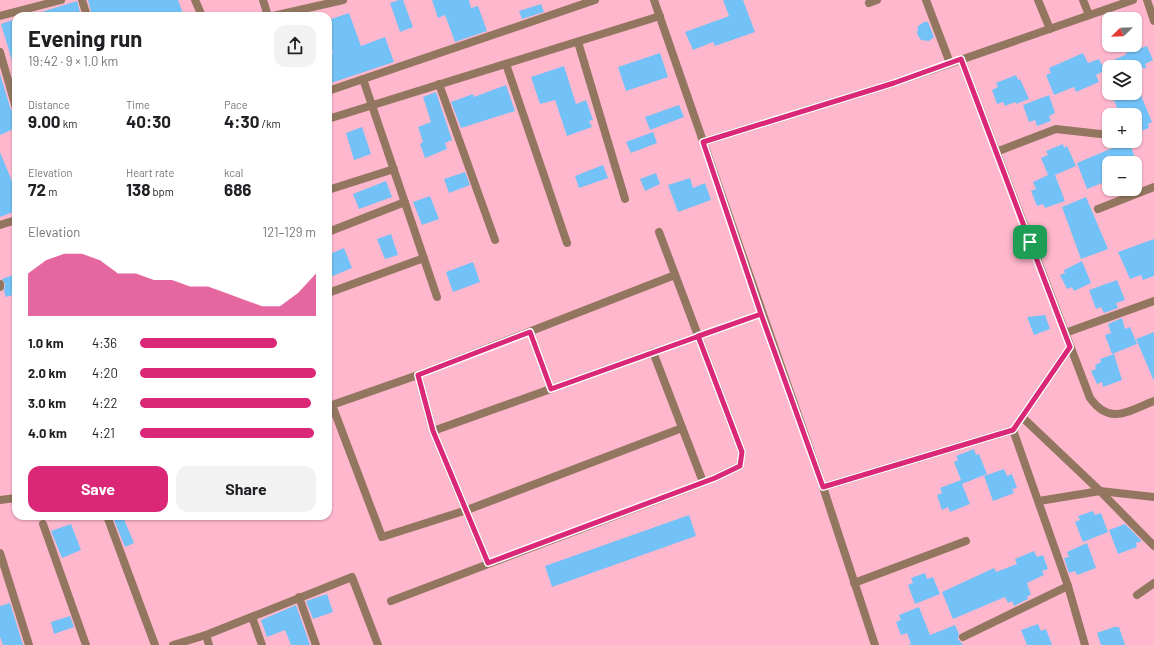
<!DOCTYPE html>
<meta charset="utf-8">
<style>
body{margin:0;font-family:Barlow,sans-serif;background:#f2f2f2;color:#202124;height:100vh;display:flex;flex-direction:column;font-size:15px;white-space:nowrap}
*{box-sizing:border-box;margin:0}
p{font-size:13px;color:#757577}
.icon{flex:none;width:22px;height:22px;fill:none;stroke:currentColor;stroke-width:2;stroke-linecap:round;stroke-linejoin:round}
.map{position:relative;flex:1;overflow:hidden}
.sheet{position:absolute;left:12px;top:12px;width:320px;height:508px;display:flex;flex-direction:column;background:#fff;border-radius:12px;box-shadow:0 1px 3px #0004}
.sheet>*{flex:none}
.needle{width:26px;rotate:247deg}
.buttons{position:absolute;left:1102px;top:12px;display:grid;gap:8px}
.buttons a{display:grid;place-items:center;width:40px;height:40px;border-radius:8px;background:#fff;box-shadow:0 1px 3px #0004;font-size:20px}
.pin{position:absolute;display:grid;place-items:center;width:34px;height:34px;color:#fff;margin:-17px;border-radius:8px;box-shadow:0 2px 6px #0006}
.round{display:grid;place-items:center;flex:none;width:42px;height:42px;border-radius:12px;background:#f2f2f2}
.overview{display:flex;align-items:center;justify-content:space-between;height:68px;padding:0 16px}
h1{font-size:22px;font-weight:700;line-height:30px}
.stats{display:grid;grid-template-columns:repeat(3,1fr);gap:6px;height:68px;padding:4px 16px}
.stats div{display:grid;align-content:center}
.stats b{font-size:17px;font-weight:700}
.stats small{font-size:11px;font-weight:400}
.stats p{font-size:11px}
.chart{height:112px;padding:8px 16px}
.chart p{display:flex;justify-content:space-between}
.chart svg{width:100%;height:72px;margin-top:4px;fill:#db2777;opacity:.7}
.button{display:flex;gap:8px;margin-top:auto;padding:8px 16px}
.button a{flex:1;height:46px;border-radius:12px;background:#db2777;color:#fff;font-size:16px;font-weight:700;line-height:46px;text-align:center}
.button a+a{background:#f2f2f2;color:#202124}
ul{padding:0 16px;list-style:none;font-size:13px}
li{display:grid;grid-template-columns:64px 48px 1fr;align-items:center;height:30px}
li i{height:10px;border-radius:5px;background:#db2777}
.map>svg:first-child{display:block}
</style>
<div class="map">
<svg width="1154" height="645" viewBox="0 0 1154 645">
<rect width="100%" height="100%" fill="#ffb7cd"/>
<g fill="#73c2f7">
<polygon points="88,0 178,0 184,16 92,16"/>
<polygon points="399,0 403,0 413,27 400,32 390,3"/>
<polygon points="432,0 469,0 471,8 478,6 487,31 455,42 445,15 438,18"/>
<polygon points="723,0 743,0 755,32 715,46 713,42 693,50 685,32 729,16"/>
<polygon points="77,1 81,16 39,16 38,13"/>
<polygon points="541,4 544,12 522,19 519,11"/>
<polygon points="349,13 361,46 385,37 394,62 328,84 328,55 333,53 328,38 328,20"/>
<polygon points="16,19 16,63 13,64 1,24"/>
<polygon points="924,22 928,22 934,37 929,41 921,40 917,34 918,26"/>
<polygon points="1139,43 1141,48 1147,46 1153,60 1145,64 1147,68 1102,67 1104,71 1096,75 1099,82 1076,92 1074,87 1054,95 1046,75 1051,73 1049,68 1083,53 1088,63 1099,59 1102,65 1127,54 1125,49"/>
<polygon points="660,53 668,77 626,91 618,67"/>
<polygon points="564,66 576,104 586,100 593,120 589,121 592,127 567,136 555,100 540,104 531,77"/>
<polygon points="0,74 11,110 16,113 16,128 0,135"/>
<polygon points="1016,75 1018,80 1020,79 1029,99 1016,104 1015,102 1005,106 1003,102 997,104 992,90 998,87 996,83"/>
<polygon points="506,85 515,111 461,128 451,102 473,94 474,97"/>
<polygon points="436,92 452,140 445,143 447,149 425,158 420,144 423,142 418,127 431,122 423,97"/>
<polygon points="1111,93 1140,93 1152,122 1148,124 1149,128 1135,133 1135,115 1120,115"/>
<polygon points="1049,95 1055,113 1049,116 1051,121 1037,126 1035,120 1029,122 1023,105"/>
<polygon points="679,105 684,117 650,130 645,117"/>
<polygon points="362,127 371,154 354,160 346,133"/>
<polygon points="653,132 657,143 631,153 626,142"/>
<polygon points="1129,141 1137,163 1109,163 1109,175 1106,177 1107,181 1087,189 1077,163"/>
<polygon points="1063,144 1064,148 1067,146 1076,166 1055,175 1065,201 1045,208 1043,204 1037,206 1031,191 1036,189 1033,182 1048,175 1041,158 1048,155 1046,151"/>
<polygon points="0,152 16,191 16,211 0,217"/>
<polygon points="603,165 608,178 579,188 575,176"/>
<polygon points="465,172 470,185 449,193 444,179"/>
<polygon points="656,173 660,184 645,191 640,179"/>
<polygon points="690,178 693,188 705,183 711,200 678,212 668,185"/>
<polygon points="386,181 392,197 359,209 353,194"/>
<polygon points="430,196 439,219 422,225 413,202"/>
<polygon points="1086,197 1108,249 1081,259 1062,207"/>
<polygon points="391,234 398,255 385,259 377,239"/>
<polygon points="1154,239 1154,276 1143,280 1141,275 1130,279 1118,252"/>
<polygon points="344,248 352,268 328,278 328,255"/>
<polygon points="1082,261 1091,283 1074,291 1072,287 1067,289 1060,275 1065,273 1064,270"/>
<polygon points="473,262 480,282 453,292 446,272"/>
<polygon points="16,274 16,294 6,297 4,291 5,284 2,279"/>
<polygon points="1117,280 1125,300 1116,303 1118,308 1104,313 1101,307 1096,309 1089,290"/>
<polygon points="1045,315 1050,329 1034,335 1027,317"/>
<polygon points="1122,318 1125,329 1130,327 1137,344 1112,354 1105,335 1111,333 1108,324"/>
<polygon points="1154,332 1154,381 1136,339"/>
<polygon points="1114,354 1122,380 1103,387 1102,382 1097,384 1091,371 1096,369 1095,365 1101,362 1100,359"/>
<polygon points="974,449 976,455 979,454 987,474 962,484 970,504 950,512 948,507 942,510 937,495 942,493 940,488 961,480 954,462 958,460 956,456"/>
<polygon points="1004,469 1007,476 1012,474 1017,488 1012,489 1014,493 993,501 984,476"/>
<polygon points="1093,511 1095,515 1101,513 1108,532 1083,542 1075,522 1080,520 1078,516"/>
<polygon points="689,515 696,536 552,587 545,566"/>
<polygon points="123,517 134,543 125,547 114,520"/>
<polygon points="71,524 81,550 62,558 51,531"/>
<polygon points="1125,524 1142,541 1136,543 1137,547 1118,554 1109,530"/>
<polygon points="1087,543 1096,568 1077,575 1075,571 1069,573 1064,558 1069,557 1067,552"/>
<polygon points="1034,551 1037,557 1043,555 1048,569 1042,571 1044,575 1027,583 1031,595 1027,596 1028,599 1014,606 1012,601 1008,603 1005,597 953,619 942,592 994,568 996,572 1017,564 1015,559"/>
<polygon points="925,573 927,579 933,577 940,594 915,604 908,585 913,583 911,578"/>
<polygon points="327,594 333,612 313,619 306,601"/>
<polygon points="10,603 11,606 23,645 3,645 0,637 0,606"/>
<polygon points="296,605 310,645 291,645 285,630 267,637 261,620"/>
<polygon points="919,607 930,635 955,625 959,634 958,639 963,645 907,645 911,644 907,633 901,635 896,622 901,620 899,615"/>
<polygon points="70,616 74,627 54,634 51,622"/>
<polygon points="1038,624 1041,631 1046,629 1052,645 1027,645 1021,630"/>
<polygon points="1114,627 1119,627 1125,645 1101,645 1097,633"/>
</g>
<g fill="none" stroke-linecap="round" stroke-linejoin="round">
<g stroke="#93765f" stroke-width="8">
<polyline points="82,0 87,16"/>
<polyline points="195,0 202,16"/>
<polyline points="263,0 268,16"/>
<polyline points="654,0 823,487 875,645"/>
<polyline points="926,0 950,63"/>
<polyline points="1038,0 1050,29"/>
<polyline points="1083,0 1089,15"/>
<polyline points="1147,0 1154,21"/>
<polyline points="869,3 877,0"/>
<polyline points="0,16 61,0"/>
<polyline points="273,16 343,0"/>
<polyline points="578,42 625,199"/>
<polyline points="0,52 16,108"/>
<path d="M961,59L1090,398C1110,426 1128,411 1154,401"/>
<polyline points="506,64 567,243"/>
<polyline points="363,79 437,297"/>
<polyline points="439,84 495,240"/>
<polyline points="328,91 595,0"/>
<polyline points="328,119 660,16"/>
<polyline points="703,142 894,83 1133,0"/>
<polyline points="996,152 1056,129 1100,134"/>
<polyline points="328,190 394,169"/>
<polyline points="1098,209 1154,187"/>
<polyline points="0,225 16,220"/>
<polyline points="328,232 405,202"/>
<polyline points="675,275 418,375 332,405 382,537 467,510 682,428"/>
<polyline points="0,284 0,287"/>
<polyline points="328,293 424,258"/>
<polyline points="530,332 551,389"/>
<polyline points="1065,333 1154,301"/>
<polyline points="653,352 703,482"/>
<polyline points="418,375 433,431 488,563"/>
<polyline points="1022,417 1100,491 1154,546"/>
<polyline points="1013,430 1070,347"/>
<polyline points="433,431 761,314"/>
<polyline points="823,487 1013,430 1068,586 1085,645"/>
<polyline points="0,500 16,498"/>
<polyline points="1039,501 1100,491 1154,497"/>
<polyline points="107,516 155,645"/>
<polyline points="43,524 86,645"/>
<polyline points="0,553 29,645"/>
<polyline points="854,583 966,541"/>
<polyline points="1137,595 1154,583"/>
<polyline points="299,597 316,645"/>
<polyline points="391,601 715,478 740,466 742,452 659,232"/>
<polyline points="252,617 262,645"/>
<polyline points="206,635 209,645"/>
<polyline points="963,637 1068,586"/>
<polyline points="173,645 206,635 352,577 378,645"/>
</g>
</g>
<g fill="none" stroke-linecap="round" stroke-linejoin="round">
<g stroke="#fff" stroke-width="8">
<polyline id="route" points="1030,242 1070,347 1013,430 823,487 761,314 551,389 530,332 418,375 433,431 488,563 715,478 740,466 742,452 698,336 761,314 703,142 894,83 961,59 1030,242"/>
</g>
<use href="#route" stroke="#db2777" stroke-width="5"/>
</g>
</svg>
<div class="buttons">
<a><svg class="needle" viewBox="-14 -14 28 28"><path d="M0-13l5 13h-10z" fill="#e53935"/><path d="M0 13l5-13h-10z" fill="#757577"/></svg></a>
<a><svg class="icon" aria-label="layers" viewBox="0 0 24 24"><path d="M12 4l9 5-9 5-9-5zM3 14l9 5 9-5"/></svg></a>
<a>+</a>
<a>−</a>
</div>
<div class="pin" style="left:1030px;top:242px;background:#1e9e55"><svg class="icon" aria-label="arrive" viewBox="0 0 24 24"><path d="M6 21V4h12l-3 4 3 4H6"/></svg></div>
<section class="sheet">
<div class="overview"><div><h1>Evening run</h1><p>19:42 · 9 × 1.0 km</p></div><a class="round"><svg class="icon" aria-label="share" viewBox="0 0 24 24"><path d="M12 15V3M7 8l5-5 5 5M5 13v7h14v-7"/></svg></a></div>
<div class="stats">
<div><p>Distance</p><b>9.00<small> km</small></b></div>
<div><p>Time</p><b>40:30</b></div>
<div><p>Pace</p><b>4:30<small> /km</small></b></div>
</div>
<div class="stats">
<div><p>Elevation</p><b>72<small> m</small></b></div>
<div><p>Heart rate</p><b>138<small> bpm</small></b></div>
<div><p>kcal</p><b>686</b></div>
</div>
<div class="chart"><p><span>Elevation</span>121–129 m</p>
<svg viewBox="0 0 160 44" preserveAspectRatio="none"><path d="M0 44V18L10 10L20 6L30 6L40 10L50 18L60 18L70 22L80 22L90 26L100 26L110 30L120 34L130 38L140 38L150 30L160 18V44z"/></svg>
</div>
<ul>
<li><b>1.0 km</b>4:36<i style="width:78%"></i></li>
<li><b>2.0 km</b>4:20<i style="width:100%"></i></li>
<li><b>3.0 km</b>4:22<i style="width:97%"></i></li>
<li><b>4.0 km</b>4:21<i style="width:99%"></i></li>
</ul>
<div class="button"><a>Save</a><a>Share</a></div>
</section>
</div>
